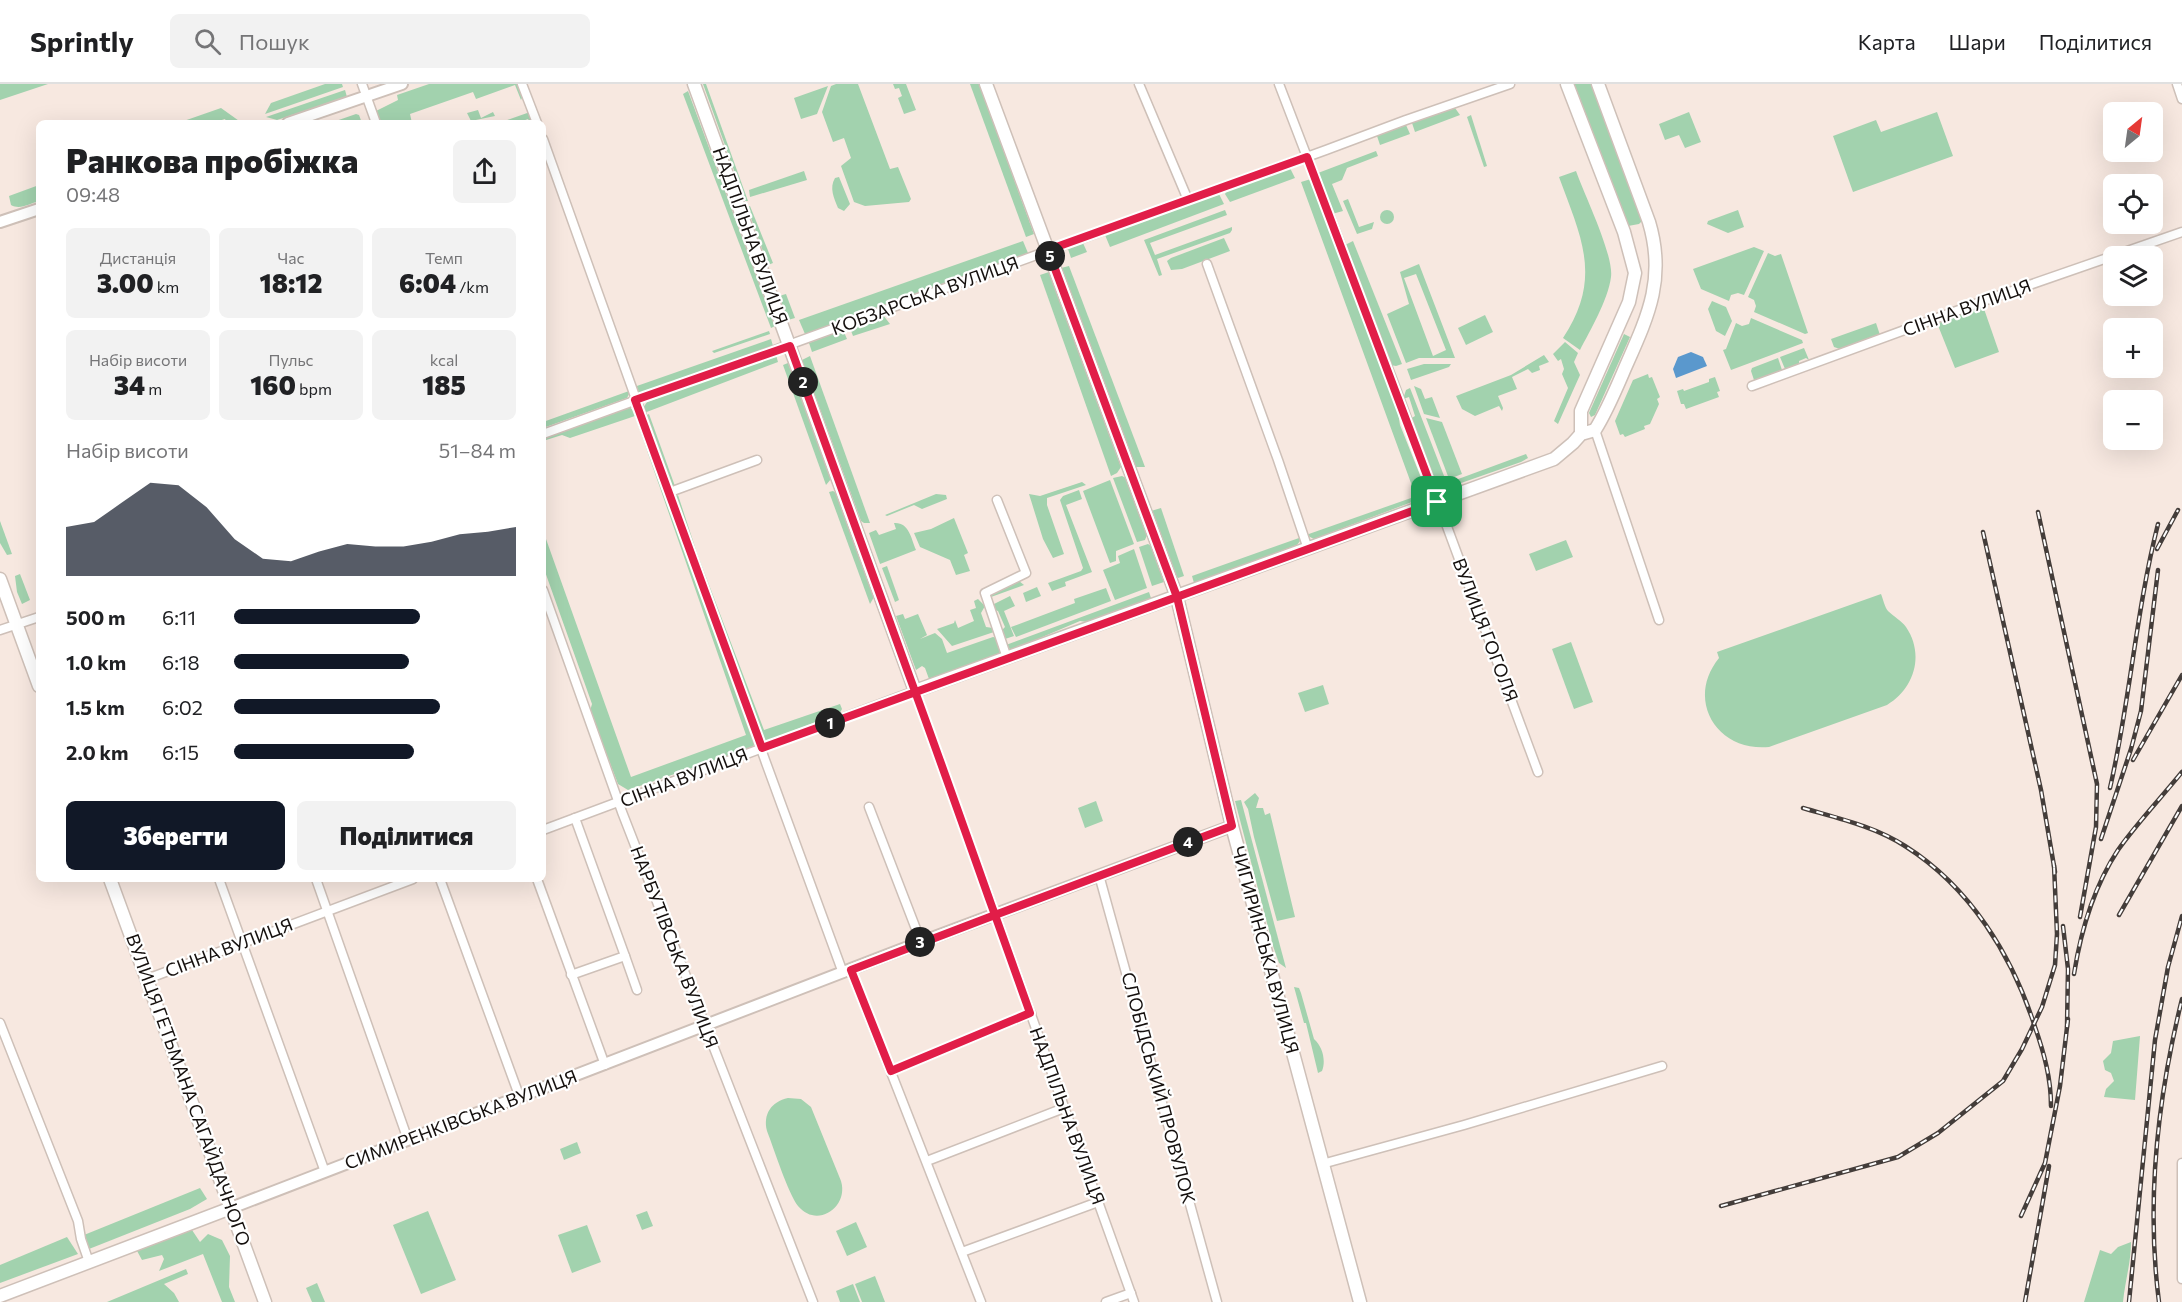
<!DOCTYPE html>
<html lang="uk">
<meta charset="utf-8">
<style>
body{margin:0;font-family:Commissioner,sans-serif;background:#f2f2f2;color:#202124;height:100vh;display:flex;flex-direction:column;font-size:22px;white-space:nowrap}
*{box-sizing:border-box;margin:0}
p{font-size:20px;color:#757577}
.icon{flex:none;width:33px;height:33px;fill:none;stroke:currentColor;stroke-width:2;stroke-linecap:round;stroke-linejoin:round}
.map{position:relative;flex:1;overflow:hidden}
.side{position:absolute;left:36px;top:36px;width:510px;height:762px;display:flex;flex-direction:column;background:#fff;border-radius:9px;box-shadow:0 6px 24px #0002}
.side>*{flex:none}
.needle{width:39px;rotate:29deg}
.buttons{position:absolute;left:2103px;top:18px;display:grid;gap:12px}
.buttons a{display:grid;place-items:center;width:60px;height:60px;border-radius:9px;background:#fff;box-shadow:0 6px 24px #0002;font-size:30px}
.pin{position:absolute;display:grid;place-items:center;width:51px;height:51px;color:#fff;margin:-26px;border-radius:12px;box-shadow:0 3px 9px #0006}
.km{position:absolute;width:30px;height:30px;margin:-15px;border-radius:50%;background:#222;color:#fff;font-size:16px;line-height:30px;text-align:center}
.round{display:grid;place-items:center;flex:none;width:63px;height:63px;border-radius:9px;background:#f2f2f2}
.head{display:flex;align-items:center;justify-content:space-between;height:102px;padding:0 30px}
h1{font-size:33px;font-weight:800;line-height:45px}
.figures{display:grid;grid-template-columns:repeat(3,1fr);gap:9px;height:102px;padding:6px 30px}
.figures div{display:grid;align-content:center;border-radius:9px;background:#f2f2f2;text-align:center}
.figures b{font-size:26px;font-weight:800}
.figures small{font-size:16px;font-weight:400}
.figures p{font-size:16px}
.chart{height:168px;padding:12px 30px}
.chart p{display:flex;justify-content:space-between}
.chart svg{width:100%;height:108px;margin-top:6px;fill:#111827;opacity:.7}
.primary-button{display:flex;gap:12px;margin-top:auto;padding:12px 30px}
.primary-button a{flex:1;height:69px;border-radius:9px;background:#111827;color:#fff;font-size:24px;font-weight:800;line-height:69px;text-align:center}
.primary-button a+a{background:#f2f2f2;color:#202124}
ul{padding:0 30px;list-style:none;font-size:20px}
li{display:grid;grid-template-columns:96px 72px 1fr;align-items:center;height:45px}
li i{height:15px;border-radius:8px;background:#111827}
header{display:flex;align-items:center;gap:36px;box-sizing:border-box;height:84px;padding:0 30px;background:#fff;border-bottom:2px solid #e0e0e0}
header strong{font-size:28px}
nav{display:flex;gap:33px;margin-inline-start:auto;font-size:21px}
.search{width:420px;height:54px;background:#f2f2f2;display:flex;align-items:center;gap:15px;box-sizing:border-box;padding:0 21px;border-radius:9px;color:#757577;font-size:22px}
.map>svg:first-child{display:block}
</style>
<header>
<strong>Sprintly</strong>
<div class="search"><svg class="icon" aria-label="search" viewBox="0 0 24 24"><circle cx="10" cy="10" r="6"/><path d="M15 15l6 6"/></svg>Пошук</div>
<nav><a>Карта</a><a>Шари</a><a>Поділитися</a></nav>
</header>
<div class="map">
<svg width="2182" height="1218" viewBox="0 0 2182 1218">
<rect width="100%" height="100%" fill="#f7e8e0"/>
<g fill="#a2d2ae" fill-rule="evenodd">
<polygon points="0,0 48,0 0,16"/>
<polygon points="325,0 342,0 343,3 265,30 271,19"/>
<polygon points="429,0 519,0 523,12 521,16 515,1 476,15 473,8 410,30 412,39 380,39 376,27 398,16 397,11"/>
<polygon points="703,0 706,0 748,117 745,117"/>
<polygon points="836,0 858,0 890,85 898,83 911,115 909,118 865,122 854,118 841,82 851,74 844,54 833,58 822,28 831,2"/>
<polygon points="893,0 906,0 916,26 904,30 898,14 902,12 899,4 895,5"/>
<polygon points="970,0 979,0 1034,150 1026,153"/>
<polygon points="1572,0 1592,0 1642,132 1642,137 1639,140 1628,142"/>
<polygon points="828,2 817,30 801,35 794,14"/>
<polygon points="345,6 347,13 277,36 266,33"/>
<polygon points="688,7 775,242 771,244 683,10"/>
<polygon points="221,24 242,39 227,39 225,35 212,39 178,39"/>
<polygon points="1455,24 1460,31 1415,48 1412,39"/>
<polygon points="478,26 481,34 493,28 495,32 471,37 467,29"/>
<polygon points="530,28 534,39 530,39 528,35 517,39 499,39"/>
<polygon points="1689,28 1701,58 1685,64 1679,51 1665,56 1659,40"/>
<polygon points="1937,28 1953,72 1853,108 1833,52 1876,36 1881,48"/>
<polygon points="356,30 359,31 362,39 330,39"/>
<polygon points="1471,31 1487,82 1484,83 1467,33"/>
<polygon points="1406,41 1410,50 1380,61 1377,52"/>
<polygon points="1376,67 1378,72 1347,84 1342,96 1332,100 1343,127 1332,130 1318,89"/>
<polygon points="1290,84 1295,94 1230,118 1225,110 1227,107"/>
<polygon points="804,87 807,96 750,113 749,106"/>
<path d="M1576,87C1584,110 1614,171 1611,193C1608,216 1590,247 1580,266L1563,254C1603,194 1581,153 1559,93Z"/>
<path d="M839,93L850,120L844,127L838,124C834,114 829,104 835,94Z"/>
<polygon points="1311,95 1397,322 1400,341 1426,406 1415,410 1301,98"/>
<path d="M39,101V117C29,120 20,126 11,121L9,112Z"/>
<polygon points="1219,110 1224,120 1110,163 1105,151"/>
<polygon points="1348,115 1359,143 1374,138 1372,145 1357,150 1343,117"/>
<polygon points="750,122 773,179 768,181 747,123"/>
<circle cx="1387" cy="133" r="7"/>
<polygon points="1225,126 1227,131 1150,159 1155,171 1232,143 1232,146 1230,149 1157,175 1162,191 1159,192 1144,156"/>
<polygon points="1738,126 1744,143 1728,149 1707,140 1708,137"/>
<polygon points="1224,154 1230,167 1182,185 1171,186 1167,177 1171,174"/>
<polygon points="1023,157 1028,169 805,250 799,236"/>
<polygon points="1353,157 1402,280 1396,282 1390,281 1345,161"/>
<polygon points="1083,159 1087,168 1071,174 1068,165"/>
<polygon points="1754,163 1764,167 1744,211 1738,209 1731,211 1729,217 1701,205 1693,185"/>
<polygon points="1768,169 1775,172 1781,170 1808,249 1805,250 1754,228 1756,222 1754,216 1748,213"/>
<path d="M1419,180L1455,274H1419L1406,279L1387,230L1409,220L1400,188ZM1416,190L1446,266L1433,272L1404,194Z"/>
<polygon points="1069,182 1145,383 1135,383 1061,184"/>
<polygon points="1049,188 1121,383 1117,389 1111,392 1040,191"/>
<polygon points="786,210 795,234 788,236 779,212"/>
<polygon points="1712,217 1726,223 1732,237 1725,252 1716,247 1708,225"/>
<polygon points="1983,222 1999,268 1955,284 1937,239"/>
<polygon points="883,231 890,240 853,252 850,244"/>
<polygon points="1485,231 1493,248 1466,261 1458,244"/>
<polygon points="1751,234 1802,256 1803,259 1731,286 1723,266 1726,265 1736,239 1742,242 1749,240"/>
<polygon points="1876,239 1880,251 1840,265 1834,263 1831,255"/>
<polygon points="843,246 847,255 812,268 809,259"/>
<polygon points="769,247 770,250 714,269 712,267"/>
<polygon points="1624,250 1630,253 1595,331 1591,333 1589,329"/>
<polygon points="771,255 773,262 644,309 639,308 634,303"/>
<polygon points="1565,258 1578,269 1574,278 1580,291 1558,340 1554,337 1568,304 1562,290 1564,285 1561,275 1558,277 1553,270"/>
<polygon points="1804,264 1809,276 1806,274 1799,277 1799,280 1785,285 1780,273"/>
<polygon points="776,271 778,278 644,329 643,324 647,318"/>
<polygon points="1544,271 1549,278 1539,282 1540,286 1532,289 1528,285 1512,293 1517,305 1498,312 1503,324 1502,327 1499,322 1475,332 1462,325 1456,312 1511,291"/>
<polygon points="810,272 870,439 864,439 861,437 802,276"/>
<polygon points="1778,274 1782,286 1754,296 1751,287 1752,284"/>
<polygon points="788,279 831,395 826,401 783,281"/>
<polygon points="1424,280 1451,280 1449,283 1411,296 1407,285"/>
<polygon points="1648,290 1649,294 1652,293 1660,313 1657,315 1659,320 1650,340 1644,342 1645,345 1625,353 1623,350 1620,351 1615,337 1633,296"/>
<polygon points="1715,293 1720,307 1717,308 1719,313 1686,325 1684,320 1681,320 1677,307 1683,305 1684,307 1709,298 1709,295"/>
<polygon points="1414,302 1421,305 1425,315 1432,313 1440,334 1424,330"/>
<polygon points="1410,304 1446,397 1435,401 1410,335 1415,332 1409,313 1403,315 1406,306"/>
<polygon points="629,307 629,310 627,314 543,344 543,338"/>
<polygon points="629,322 637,331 755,658 753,663 628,706 618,700 590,627 592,620 543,482 543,456 546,455 631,693 746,651 635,332 570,354 562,351 543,357 543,354"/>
<polygon points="649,330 676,405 673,405 645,332"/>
<polygon points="1426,334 1442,338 1462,390 1449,395"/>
<polygon points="1526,370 1528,374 1521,378 1444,405 1442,401"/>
<polygon points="1122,392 1126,394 1147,451 1145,456 1137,458 1113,394"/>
<polygon points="1110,396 1134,460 1116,467 1116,477 1110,479 1083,407"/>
<polygon points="1082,398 1086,401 1047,414 1047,421 1064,470 1053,474 1043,455 1029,410 1040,412"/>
<polygon points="1079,406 1082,415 1066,421 1092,488 1065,498 1066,502 1052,507 1048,499 1081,487 1083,484 1060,416 1063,412"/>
<polygon points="833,407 836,409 874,513 870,520 829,408"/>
<polygon points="936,410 946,411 947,415 922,425 914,421 887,432 885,431"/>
<polygon points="678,411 697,469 764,646 840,620 842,625 840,629 766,657 761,655 673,413"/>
<polygon points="1411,414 1412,418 1314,455 1306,451"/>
<polygon points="1161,424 1184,492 1178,494 1174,490 1151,427"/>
<polygon points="954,434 968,469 964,471 970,487 956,491 950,476 920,463 914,449 931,445"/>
<polygon points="0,437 12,470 7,471 0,459"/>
<path d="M894,439C909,438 911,454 916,466L880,480L869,449L876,446L879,451L896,445Z"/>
<polygon points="1299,454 1300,457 1297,461 1194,499 1192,492"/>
<polygon points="1566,456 1573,473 1536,487 1529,470"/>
<polygon points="1148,460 1151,462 1164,498 1152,502 1139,463"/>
<polygon points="1134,465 1147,504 1115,516 1103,486 1120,479 1118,472"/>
<polygon points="887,482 899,516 895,518 882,484"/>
<polygon points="20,490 30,516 22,520 17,508 15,492"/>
<polygon points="1019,497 1024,501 991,513 990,508"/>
<polygon points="1037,503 1041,512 1026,518 1023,509"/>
<polygon points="1106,504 1111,517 1016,553 1011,543 1075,519 1074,515"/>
<polygon points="1149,508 1151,514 1087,538 1080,537 1012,566 1008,564 1006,561"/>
<path d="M1881,510C1883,515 1885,524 1888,527C1894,533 1901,536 1906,543C1925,571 1914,605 1887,621L1769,663C1717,668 1685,616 1719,574L1717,568Z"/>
<polygon points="1010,512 1015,522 1004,527 1014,552 1002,556 999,549 1005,543 998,527 992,525 992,521"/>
<polygon points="978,515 985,522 981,529 986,543 993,544 994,548 952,562 937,545 954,539 955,536 958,544 974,537 970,526 976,524 974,517"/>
<polygon points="903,530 905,535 918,530 927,551 920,555 935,549 942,555 947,569 993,553 997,554 1001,566 999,570 929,595 925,584 922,582 916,586 896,532"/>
<polygon points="1571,558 1593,618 1574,625 1552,565"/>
<polygon points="1323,601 1329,620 1305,628 1298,609"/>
<polygon points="1255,709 1259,714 1256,724 1263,724 1265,731 1270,729 1295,833 1277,837 1254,753 1248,725 1244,718"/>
<polygon points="1241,716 1286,884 1279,879 1273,862 1235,717"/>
<polygon points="1096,717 1103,737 1085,744 1078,724"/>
<path d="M1294,903L1299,904L1301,909L1314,955C1323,963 1326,977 1322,987L1318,989L1306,939H1304Z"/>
<polygon points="2140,952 2135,1016 2104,1013 2106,1005 2114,997 2111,989 2105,986 2103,977 2111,969 2113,957"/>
<path d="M788,1014L801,1015L811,1023L841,1097C849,1123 817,1145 798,1122C788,1109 774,1065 767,1047C763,1030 771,1018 788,1014Z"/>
<polygon points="577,1058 581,1069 564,1076 560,1065"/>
<polygon points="200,1104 207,1115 190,1125 89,1165 84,1151"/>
<polygon points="428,1127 456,1196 421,1210 393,1141"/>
<polygon points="647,1127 653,1142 642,1146 636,1131"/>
<polygon points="856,1138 867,1163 847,1172 836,1147"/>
<polygon points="587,1141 601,1178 572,1189 558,1151"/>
<polygon points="189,1145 192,1146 200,1158 208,1150 222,1156 230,1172 229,1203 235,1218 222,1218 203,1170 159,1187 164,1175 162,1171 142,1176 136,1165"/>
<polygon points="67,1153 78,1170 0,1199 0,1181"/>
<path d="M2131,1158C2131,1179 2125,1197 2123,1218H2084L2100,1166L2111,1170L2118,1163Z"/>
<polygon points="186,1185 188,1190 164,1200 174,1209 179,1218 107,1218"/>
<polygon points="875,1192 885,1218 862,1218 855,1200"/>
<polygon points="317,1199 325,1218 312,1218 306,1204"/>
<polygon points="853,1200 860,1218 840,1218 836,1207"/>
</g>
<polygon fill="#5a98cd" points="1691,268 1703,273 1707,282 1676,294 1673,285 1678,273"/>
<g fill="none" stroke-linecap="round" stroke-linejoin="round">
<g stroke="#cec0b8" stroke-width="11">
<g id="minor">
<polyline points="362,0 376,39"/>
<polyline points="522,0 537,39"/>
<polyline points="1139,0 1188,116"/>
<polyline points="1279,0 1396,305 1538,688"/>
<polyline points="2177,0 2182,15"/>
<polyline points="543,55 765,676 843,889"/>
<polyline points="1207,180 1278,376 1308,465"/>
<polyline points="1752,302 1989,215 2182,148"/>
<polyline points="1595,346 1659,536"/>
<polyline points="543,350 1326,66 1406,36 1510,0"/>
<polyline points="670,408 757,376"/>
<polyline points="997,416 1026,489 985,509 1007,574"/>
<polyline points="543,506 622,728 813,1218"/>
<polyline points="0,546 39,533"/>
<polyline points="869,723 921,858"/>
<polyline points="543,746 915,607 1134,1218"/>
<polyline points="1099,791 1217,1218"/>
<polyline points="219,795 325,1088"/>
<polyline points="316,795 408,1056"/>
<polyline points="440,795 520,1014"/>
<polyline points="537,795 605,981"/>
<polyline points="625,872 637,906"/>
<polyline points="851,886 981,1218"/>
<polyline points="571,891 625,872 575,734"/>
<polyline points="147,895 413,795"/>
<polyline points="0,939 78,1137 81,1155 89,1178"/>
<polyline points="891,987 1031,929"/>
<polyline points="927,1077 1064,1024"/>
<polyline points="2182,1079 2182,1195"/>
<polyline points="1322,1080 1464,1041 1662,982"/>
<polyline points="962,1168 1098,1118"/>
<polyline points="1106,1218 1131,1209"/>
</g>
</g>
<g stroke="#cec0b8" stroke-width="14">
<g id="tertiary">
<polyline points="288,39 402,0"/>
<polyline points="0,138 39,125"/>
<polyline points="231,1124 921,858 1232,742"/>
</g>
</g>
<g stroke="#cec0b8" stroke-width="15">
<g id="secondary">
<path d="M694,0L915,607L1554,375L1573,359L1581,350L1595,346C1607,327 1616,305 1625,284C1648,232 1666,195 1649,138L1598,0"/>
<polyline points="986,0 1177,513 1232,742 1360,1218"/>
<polyline points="1567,0 1624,148 1635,189 1629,218 1581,327 1581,350"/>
<polyline points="0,495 39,602"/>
<polyline points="110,795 265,1218"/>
<polyline points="0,1212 231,1124"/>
</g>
</g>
<use href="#minor" stroke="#fff" stroke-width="8"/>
<use href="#tertiary" stroke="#fff" stroke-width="10"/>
<use href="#secondary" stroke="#fff" stroke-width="12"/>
<g stroke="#443d3a" stroke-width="4.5">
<g id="rail">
<polyline points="2038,428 2097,700 2096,743 2080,833"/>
<polyline points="1983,448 2041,706 2055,788"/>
<polyline points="2157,465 2178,426"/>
<polyline points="2133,676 2182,591"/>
<path d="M2110,704C2130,617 2136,527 2158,440"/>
<path d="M1803,724C1837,734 1874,742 1905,762C1970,803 2012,871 2035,943C2044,969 2051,994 2051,1022"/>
<polyline points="2101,755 2131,665 2141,627 2158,486"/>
<polyline points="2119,831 2182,722"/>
<polyline points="2063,842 2068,885 2067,943"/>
<path d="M2074,890C2081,846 2093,804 2118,766C2137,739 2161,714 2182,688"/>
<polyline points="1721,1122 1898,1073 1938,1049 2003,997 2022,965 2042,923 2055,881 2057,850 2054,781"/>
<polyline points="2021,1132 2045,1079 2060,1002 2068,935"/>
<polyline points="2025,1218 2049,1082"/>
<polyline points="2129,1218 2155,956 2168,883 2182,832"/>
<path d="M2159,1218C2146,1118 2158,1012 2182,915"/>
</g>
</g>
<use href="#rail" stroke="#fff" stroke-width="2" stroke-dasharray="7" stroke-linecap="butt"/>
</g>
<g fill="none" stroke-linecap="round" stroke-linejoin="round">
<g stroke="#fff" stroke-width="12">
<path id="route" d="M1437,418L1193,507L1155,521L762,664L635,316L790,262L909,591C937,667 964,744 991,820L995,831L851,886L891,987L1030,929L995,831L1232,742L1177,513L1048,166L1307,73L1437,418"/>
</g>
<use href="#route" stroke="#e11d48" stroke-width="8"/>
</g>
<g text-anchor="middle" stroke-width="4.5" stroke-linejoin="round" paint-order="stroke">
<g font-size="18" fill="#15100e" stroke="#fff">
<text transform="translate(750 152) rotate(70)" y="6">НАДПІЛЬНА ВУЛИЦЯ</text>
<text transform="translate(925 212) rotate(-20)" y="6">КОБЗАРСЬКА ВУЛИЦЯ</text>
<text transform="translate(1967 224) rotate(-20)" y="6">СІННА ВУЛИЦЯ</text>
<text transform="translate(1485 546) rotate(69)" y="6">ВУЛИЦЯ ГОГОЛЯ</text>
<text transform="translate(684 694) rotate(-21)" y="6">СІННА ВУЛИЦЯ</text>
<text transform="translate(674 863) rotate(69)" y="6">НАРБУТІВСЬКА ВУЛИЦЯ</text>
<text transform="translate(229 864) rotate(-21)" y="6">СІННА ВУЛИЦЯ</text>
<text transform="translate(1265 866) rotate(75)" y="6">ЧИГИРИНСЬКА ВУЛИЦЯ</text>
<text transform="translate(1158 1004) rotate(75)" y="6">СЛОБІДСЬКИЙ ПРОВУЛОК</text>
<text transform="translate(188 1006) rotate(70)" y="6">ВУЛИЦЯ ГЕТЬМАНА САГАЙДАЧНОГО</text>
<text transform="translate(1067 1032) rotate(70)" y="6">НАДПІЛЬНА ВУЛИЦЯ</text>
<text transform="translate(461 1036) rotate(-21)" y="6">СИМИРЕНКІВСЬКА ВУЛИЦЯ</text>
</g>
</g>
</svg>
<div class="buttons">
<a><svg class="needle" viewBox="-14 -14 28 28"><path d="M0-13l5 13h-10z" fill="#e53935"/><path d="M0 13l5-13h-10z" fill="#757577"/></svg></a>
<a><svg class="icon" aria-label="locate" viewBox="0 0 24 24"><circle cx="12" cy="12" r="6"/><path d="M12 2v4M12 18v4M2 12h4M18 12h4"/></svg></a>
<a><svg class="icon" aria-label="layers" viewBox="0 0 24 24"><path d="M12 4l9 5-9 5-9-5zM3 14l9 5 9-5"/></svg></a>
<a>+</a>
<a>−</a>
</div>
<div class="pin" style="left:1437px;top:418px;background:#1e9e55"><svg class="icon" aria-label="arrive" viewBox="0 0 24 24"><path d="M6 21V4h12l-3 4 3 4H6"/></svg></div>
<b class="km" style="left:830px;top:639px">1</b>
<b class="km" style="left:803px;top:298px">2</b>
<b class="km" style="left:920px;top:858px">3</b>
<b class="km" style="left:1188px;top:758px">4</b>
<b class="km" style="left:1050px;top:172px">5</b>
<section class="side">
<div class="head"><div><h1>Ранкова пробіжка</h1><p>09:48</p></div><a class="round"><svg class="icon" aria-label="share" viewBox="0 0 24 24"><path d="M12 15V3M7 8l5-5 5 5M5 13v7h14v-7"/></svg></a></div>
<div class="figures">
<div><p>Дистанція</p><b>3.00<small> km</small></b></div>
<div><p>Час</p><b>18:12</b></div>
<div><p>Темп</p><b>6:04<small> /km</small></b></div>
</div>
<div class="figures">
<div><p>Набір висоти</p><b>34<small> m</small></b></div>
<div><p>Пульс</p><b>160<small> bpm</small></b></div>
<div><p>kcal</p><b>185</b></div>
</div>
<div class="chart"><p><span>Набір висоти</span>51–84 m</p>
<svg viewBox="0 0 160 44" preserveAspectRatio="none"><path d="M0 44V24L10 22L20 14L30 6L40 7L50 16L60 29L70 37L80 38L90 34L100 31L110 32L120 32L130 30L140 27L150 26L160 24V44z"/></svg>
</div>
<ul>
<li><b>500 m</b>6:11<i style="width:66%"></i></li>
<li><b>1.0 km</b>6:18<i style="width:62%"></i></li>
<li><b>1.5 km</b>6:02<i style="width:73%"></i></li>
<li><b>2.0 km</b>6:15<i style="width:64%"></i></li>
</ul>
<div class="primary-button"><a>Зберегти</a><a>Поділитися</a></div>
</section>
</div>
